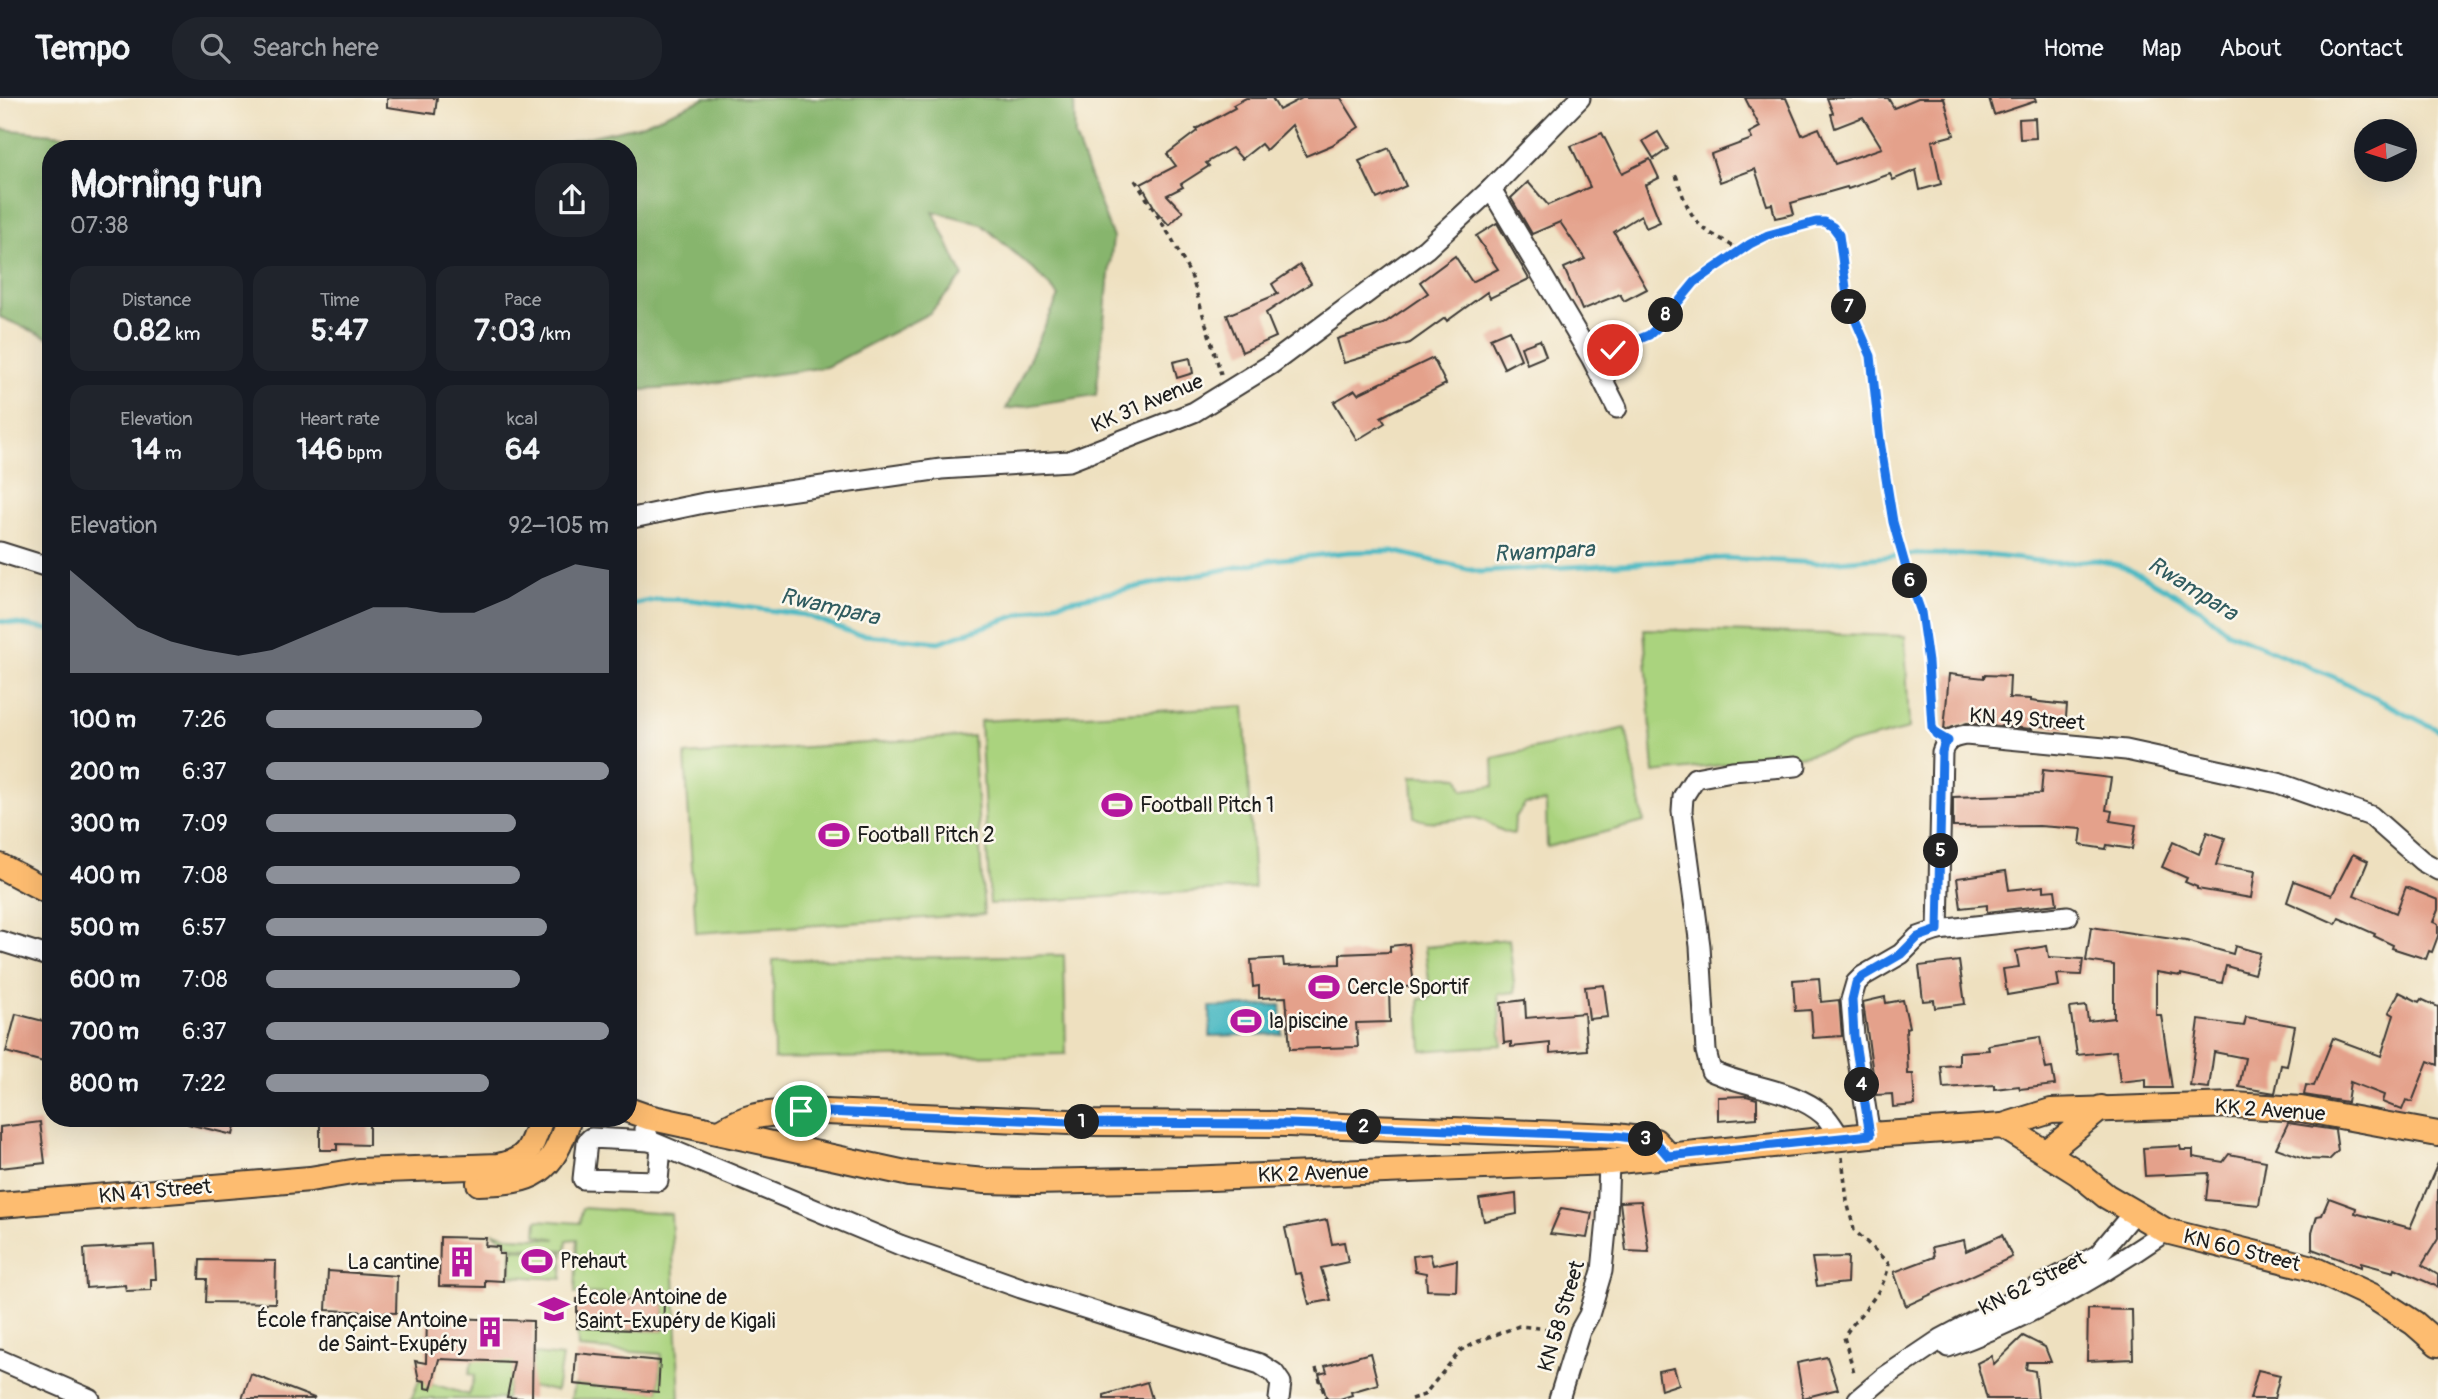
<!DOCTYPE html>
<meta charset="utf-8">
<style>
body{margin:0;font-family:Pangolin,sans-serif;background:#20242c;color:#f1f3f6;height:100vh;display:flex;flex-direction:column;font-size:26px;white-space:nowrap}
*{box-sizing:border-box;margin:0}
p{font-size:23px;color:#9ea1a6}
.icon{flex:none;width:38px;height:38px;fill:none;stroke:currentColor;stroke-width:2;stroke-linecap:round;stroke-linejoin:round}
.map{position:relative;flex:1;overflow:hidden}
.sheet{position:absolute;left:42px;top:42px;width:595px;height:987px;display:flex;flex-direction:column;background:#171b24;border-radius:28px;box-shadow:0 7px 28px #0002}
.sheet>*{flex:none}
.needle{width:46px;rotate:266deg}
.fabs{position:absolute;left:2354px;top:21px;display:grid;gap:14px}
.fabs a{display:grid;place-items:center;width:63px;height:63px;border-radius:50%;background:#171b24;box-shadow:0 7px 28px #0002;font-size:35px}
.pin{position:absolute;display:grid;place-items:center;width:60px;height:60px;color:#fff;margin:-30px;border:4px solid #fff;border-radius:50%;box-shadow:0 2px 7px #0007}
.km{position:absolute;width:35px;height:35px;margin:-18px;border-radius:50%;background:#222;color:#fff;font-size:19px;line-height:35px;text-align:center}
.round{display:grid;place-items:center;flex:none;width:74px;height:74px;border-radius:28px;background:#20242c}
.headline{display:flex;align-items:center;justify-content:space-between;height:119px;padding:0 28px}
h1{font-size:38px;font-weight:800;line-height:52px}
.metrics{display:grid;grid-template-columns:repeat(3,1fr);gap:10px;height:119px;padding:7px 28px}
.metrics div{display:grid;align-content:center;border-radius:18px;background:#20242c;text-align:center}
.metrics b{font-size:30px;font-weight:800}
.metrics small{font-size:19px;font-weight:400}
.metrics p{font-size:19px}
.chart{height:196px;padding:14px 28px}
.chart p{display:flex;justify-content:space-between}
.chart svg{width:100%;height:126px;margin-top:7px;fill:#8c9099;opacity:.7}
ul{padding:0 28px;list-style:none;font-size:23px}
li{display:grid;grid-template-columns:112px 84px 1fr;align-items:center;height:52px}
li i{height:18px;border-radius:9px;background:#8c9099}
header{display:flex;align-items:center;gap:42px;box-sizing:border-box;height:98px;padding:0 35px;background:#171b24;border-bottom:2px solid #363941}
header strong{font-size:33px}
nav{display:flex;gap:38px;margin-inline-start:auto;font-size:24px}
.search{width:490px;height:63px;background:#20242c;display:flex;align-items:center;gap:18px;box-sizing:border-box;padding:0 24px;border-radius:28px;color:#9ea1a6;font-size:26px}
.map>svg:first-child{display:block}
</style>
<header>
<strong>Tempo</strong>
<div class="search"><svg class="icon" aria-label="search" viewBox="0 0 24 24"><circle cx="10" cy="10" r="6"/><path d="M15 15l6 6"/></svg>Search here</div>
<nav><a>Home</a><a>Map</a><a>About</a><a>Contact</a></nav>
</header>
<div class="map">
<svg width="2438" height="1301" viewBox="0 0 2438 1301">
<rect width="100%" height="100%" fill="#fbf7ec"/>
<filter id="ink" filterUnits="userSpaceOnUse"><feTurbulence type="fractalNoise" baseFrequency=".0143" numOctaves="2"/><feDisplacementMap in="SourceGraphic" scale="14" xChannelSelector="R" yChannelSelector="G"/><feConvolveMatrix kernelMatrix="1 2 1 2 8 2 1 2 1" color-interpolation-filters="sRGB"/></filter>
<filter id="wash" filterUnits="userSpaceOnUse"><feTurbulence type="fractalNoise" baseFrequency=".00686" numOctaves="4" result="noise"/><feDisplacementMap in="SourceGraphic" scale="28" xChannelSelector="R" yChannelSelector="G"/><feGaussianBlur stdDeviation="1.57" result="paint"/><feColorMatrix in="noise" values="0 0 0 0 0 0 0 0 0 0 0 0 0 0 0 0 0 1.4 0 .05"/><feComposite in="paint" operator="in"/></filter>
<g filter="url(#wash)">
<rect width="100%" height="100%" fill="#eee0bf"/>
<g fill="#aad37e" stroke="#63784d" stroke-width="2">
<polygon points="1644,531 1905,538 1909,631 1806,657 1654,675"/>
<polygon points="1244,608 1254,790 990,806 980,623"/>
<path d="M1626,630L1644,724L1547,749L1546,704L1525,706L1515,720L1514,736C1497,735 1487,720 1474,720C1454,719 1432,729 1414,719L1412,678L1459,679L1463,692L1494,688L1493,660Z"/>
<polygon points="973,638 984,816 696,835 685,657"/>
<polygon points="1509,841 1515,894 1498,896 1502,947 1422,953 1419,901 1431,900 1425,849"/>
<polygon points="1064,857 1066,956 774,961 773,862"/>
<polygon points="582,1110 671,1116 680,1301 571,1301 574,1286 658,1293 661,1256 578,1250 577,1230 663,1233 665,1198 575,1195 577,1141 567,1142 566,1152 512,1149 493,1134 512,1139 556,1141 536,1137 537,1122 580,1125"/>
<polygon points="512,1151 563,1154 562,1181 511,1178"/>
<polygon points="534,1256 562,1259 556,1293 510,1285 506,1301 411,1301 419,1282 469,1297 475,1277 469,1276 474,1258 533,1265"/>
</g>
<g fill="#87b56d" stroke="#526844" stroke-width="2">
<polygon points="706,0 1074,0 1075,39 1113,140 1096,297 1006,311 1059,198 1033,171 981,126 933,113 963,178 930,215 826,269 686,289 628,293 628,51 533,51 638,28"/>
<polygon points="0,31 214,51 51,51 51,241 0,219"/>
</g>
<polygon fill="#4bb9c3" stroke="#346a70" stroke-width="2" points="1281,907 1282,936 1210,938 1210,909"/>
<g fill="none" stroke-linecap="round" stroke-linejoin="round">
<g stroke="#4bb9c3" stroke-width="5">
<polyline points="628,507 660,501 692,502 805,517 855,536 939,544 1051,506 1272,462 1349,454 1393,453 1480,474 1725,460 1817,465 1917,456 1985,457 2057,465 2096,462 2119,467 2139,476 2199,510 2228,534 2336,580 2438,632"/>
<polyline points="0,523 51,532"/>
</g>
</g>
<g id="blocks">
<g fill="#e4a18b">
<polygon points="387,0 437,0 435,16 387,9"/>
<polygon points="1246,0 1272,0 1279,12 1302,0 1341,0 1359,29 1332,47 1306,58 1292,27 1266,52 1261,46 1242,61 1232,50 1206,65 1209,68 1181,86 1183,89 1167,97 1183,114 1169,127 1157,114 1141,86 1176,68 1167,56 1197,33 1196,31 1235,10 1233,7"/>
<polygon points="1745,0 1786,0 1802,37 1819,30 1835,66 1882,50 1863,19 1835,30 1831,16 1833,15 1827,0 1888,0 1894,10 1918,0 1944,0 1954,37 1932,43 1941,86 1920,92 1916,72 1893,82 1890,76 1848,91 1847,89 1791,105 1794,116 1775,120 1772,106 1767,107 1755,71 1720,84 1711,56 1752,41 1749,35 1760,29"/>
<polygon points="1989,0 2035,0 2036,3 1994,17"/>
<polygon points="2035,20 2036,40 2020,41 2019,21"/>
<polygon points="1658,34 1668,51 1654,61 1643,43"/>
<polygon points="1602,35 1622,75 1650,61 1659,80 1645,87 1660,124 1646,130 1641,117 1614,134 1647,191 1624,203 1620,196 1582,212 1564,170 1585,161 1560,124 1532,136 1511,100 1528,84 1548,107 1590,89 1571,48"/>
<polygon points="1389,50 1406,88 1377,101 1359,63"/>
<polygon points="1497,125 1529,181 1490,200 1487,194 1447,223 1445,220 1410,245 1344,265 1337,241 1383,226 1428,195 1420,184 1455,158 1472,184 1498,171 1476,138"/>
<polygon points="1300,167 1311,185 1266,215 1276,239 1242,254 1227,217 1278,196 1272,186"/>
<polygon points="1509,232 1521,261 1504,270 1490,240"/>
<polygon points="1540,242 1546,258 1527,266 1521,249"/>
<polygon points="1190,260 1193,275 1177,280 1173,264"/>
<polygon points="1433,260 1446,286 1381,319 1385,325 1357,342 1334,304 1355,292 1358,296"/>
<polygon points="1949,576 1984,580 1984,577 2010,578 2009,600 2031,601 2031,603 2067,607 2065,631 2032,627 2032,631 1967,625 1944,632"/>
<polygon points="2043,672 2111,680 2106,712 2112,713 2110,723 2136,727 2132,751 2107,747 2106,751 2080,747 2082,731 2039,728 1953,729 1953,699 2041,696"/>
<polygon points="2207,734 2225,740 2216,767 2255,773 2251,800 2197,791 2197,789 2185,784 2187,780 2162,769 2173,744 2199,756"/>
<polygon points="2353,756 2368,763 2354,797 2396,815 2406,789 2438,802 2438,812 2433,824 2438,826 2438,838 2432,854 2429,853 2426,861 2392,850 2393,847 2374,838 2375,836 2339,820 2336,826 2287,804 2294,783 2332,797"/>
<polygon points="2006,773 2009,792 2044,788 2044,793 2055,792 2057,806 1987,814 1987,807 1961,810 1957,780"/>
<polygon points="2091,829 2186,843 2233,856 2235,848 2260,855 2254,876 2226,868 2222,885 2181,876 2181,878 2156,874 2156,917 2161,917 2172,990 2146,990 2146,981 2120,984 2116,953 2077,957 2070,910 2086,908 2088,923 2114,920 2114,867 2086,863"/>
<polygon points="1409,846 1414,888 1389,891 1390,924 1356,925 1358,949 1290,951 1286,899 1259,900 1259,888 1253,889 1251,862 1283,860 1284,868 1340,866 1340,856 1390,854 1390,848"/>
<polygon points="2047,848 2049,859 2083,861 2081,877 2057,876 2059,888 2007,897 2003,871 2019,869 2016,853"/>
<polygon points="1959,863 1965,906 1935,910 1934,902 1923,903 1919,868"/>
<polygon points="1819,880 1821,904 1839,902 1842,938 1813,940 1811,912 1795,913 1793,882"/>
<polygon points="1604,887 1608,919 1589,921 1585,889"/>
<polygon points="2399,894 2419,904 2421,901 2438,909 2438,967 2428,963 2412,1004 2406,1002 2402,1012 2382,1004 2384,997 2350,984 2347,1004 2304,997 2306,987 2314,988 2333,940 2381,958 2394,917 2389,914"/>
<polygon points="1885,899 1886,905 1903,902 1909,929 1906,930 1908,976 1913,976 1915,1007 1893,1009 1892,996 1876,997 1863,904"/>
<polygon points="1525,902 1526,920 1584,915 1587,952 1550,955 1550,945 1511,949 1511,944 1504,945 1501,905"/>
<polygon points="16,916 51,925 51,966 6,954"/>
<polygon points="2246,919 2295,928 2287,968 2281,967 2275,995 2239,989 2245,960 2214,954 2209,990 2190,988 2199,922 2244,928"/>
<polygon points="2040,939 2046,971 2052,970 2055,987 2020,991 2019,988 1994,991 1994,987 1943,990 1941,968 1959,967 1959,954 1989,952 1988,947"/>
<polygon points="1746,998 1757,1001 1757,1020 1718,1023 1718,999"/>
<polygon points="188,1020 237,1020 233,1037 188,1026"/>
<polygon points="320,1020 369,1020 369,1047 337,1046 337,1052 320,1052"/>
<polygon points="40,1024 45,1065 0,1070 0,1029"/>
<polygon points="2288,1025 2335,1032 2338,1053 2329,1062 2307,1061 2276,1050"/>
<polygon points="2180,1048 2181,1052 2193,1052 2193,1059 2223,1064 2229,1056 2266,1063 2259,1107 2206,1102 2209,1075 2145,1078 2143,1050"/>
<polygon points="2438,1065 2438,1141 2422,1167 2438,1177 2438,1189 2395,1170 2394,1174 2361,1165 2361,1169 2312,1151 2312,1135 2317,1118 2322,1117 2329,1100 2356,1110 2355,1115 2410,1130"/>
<polygon points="1516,1096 1517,1116 1484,1123 1479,1101"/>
<polygon points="1641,1103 1649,1154 1626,1153 1620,1104"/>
<polygon points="1561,1110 1592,1115 1587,1140 1550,1136"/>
<polygon points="1327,1122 1332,1146 1344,1144 1348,1164 1321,1170 1331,1202 1309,1206 1301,1175 1295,1176 1285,1130"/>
<polygon points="2002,1137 2012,1159 1906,1208 1894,1174 1934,1159 1932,1149 1964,1142 1966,1153"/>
<polygon points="440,1139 486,1140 485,1148 499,1149 499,1156 504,1156 503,1183 485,1182 485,1189 439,1188"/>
<polygon points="154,1147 156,1181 151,1181 151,1192 126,1193 125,1187 86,1190 84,1151"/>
<polygon points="1430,1156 1433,1167 1457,1162 1456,1193 1427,1192 1426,1175 1415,1173 1413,1158"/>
<polygon points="1848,1159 1847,1185 1817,1188 1812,1160"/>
<polygon points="200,1162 276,1163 275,1205 206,1204 207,1181 199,1181"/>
<polygon points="328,1173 397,1178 396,1215 326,1212"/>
<polygon points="577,1201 664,1203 663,1233 577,1230"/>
<polygon points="2088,1211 2132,1212 2133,1261 2087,1263"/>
<polygon points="427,1219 533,1223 532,1301 507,1299 514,1264 439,1261 431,1291 425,1290 425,1283 419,1282 415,1263 426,1265"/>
<polygon points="2023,1238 2045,1249 2051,1264 2027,1264 2026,1271 2035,1273 2038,1301 1987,1301 1977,1265 1991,1258 1994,1266"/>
<polygon points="576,1255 660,1263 658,1294 574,1286"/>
<polygon points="1370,1255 1378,1286 1351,1294 1352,1297 1340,1301 1327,1301 1319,1276 1327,1274 1325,1268"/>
<polygon points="1827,1259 1838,1291 1803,1300 1797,1265"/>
<polygon points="1674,1270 1679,1286 1661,1292 1658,1273"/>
<polygon points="2258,1272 2280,1277 2274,1301 2250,1301"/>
<polygon points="251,1276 314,1300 313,1301 242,1301"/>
<polygon points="1147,1284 1152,1301 1104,1301 1104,1297"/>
</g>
</g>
</g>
<g filter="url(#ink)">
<use href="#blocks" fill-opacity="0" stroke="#3c3934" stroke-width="2"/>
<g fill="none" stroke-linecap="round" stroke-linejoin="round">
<g stroke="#3c3934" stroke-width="23">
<g id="minor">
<polyline points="1491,91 1592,261 1617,310"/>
<polyline points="628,421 704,405 941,371 1069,363 1194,314 1270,267 1426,151 1491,91 1580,0"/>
<polyline points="0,454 51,470"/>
<path d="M1796,668L1732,673L1695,680L1683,699L1682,713L1700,848L1706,953L1711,973C1747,990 1793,990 1824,1017C1830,1023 1835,1032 1840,1039"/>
<polyline points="1938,832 2068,818"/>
<polyline points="0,843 51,859"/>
<polyline points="648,1019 645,1031 650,1043 900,1147 1021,1190 1260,1266 1274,1275 1281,1285 1279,1301"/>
<path d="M1870,1037L1854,938L1851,902L1856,885L1863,878L1901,856L1918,839L1938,832L1942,654C1946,641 1954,639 1966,637L2126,652L2278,685L2371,718L2422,763L2438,772"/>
<polyline points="650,1043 591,1040 587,1044 583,1081 658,1083 661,1049"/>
<path d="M1948,1249C2026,1221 2098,1180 2166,1133"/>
<polyline points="0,1262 90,1301"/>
<polyline points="1559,1301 1580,1233 1589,1217 1602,1173 1607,1122 1609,1064"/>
<polyline points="1858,1301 1883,1280 1941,1241 2098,1157 2134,1114"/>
</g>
</g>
<g stroke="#3c3934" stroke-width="28">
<g id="major">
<polyline points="0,768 51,795"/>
<polyline points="628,1012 648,1019 910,1076 985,1083 1032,1084 1186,1081 1609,1064 1870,1037 2003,1028 2078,1075 2106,1098 2166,1133 2309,1169 2372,1198 2414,1225 2438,1246"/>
<polyline points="2003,1028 2051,1013 2234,1007 2301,1011 2438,1036"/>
<path d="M720,1034C750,1015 766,1016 801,1013L1093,1025L1288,1026L1616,1038L1655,1043L1669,1058"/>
<polyline points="2047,1054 2101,1010"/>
<path d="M479,1085C534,1084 552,1076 569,1020"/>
<path d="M0,1107L310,1081L358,1073L498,1068C530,1062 531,1048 541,1020"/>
</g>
</g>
<g stroke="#3c3934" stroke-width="3.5" stroke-dasharray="5 5" stroke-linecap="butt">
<path d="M1676,77C1683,98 1689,122 1710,135C1721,141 1729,145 1739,153"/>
<polyline points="1135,82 1172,141 1192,180 1221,276"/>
<polyline points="1610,254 1649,237 1657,230 1695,184 1750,146 1768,137 1816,124 1825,124 1833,129 1839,137 1848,205 1871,258 1880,343 1893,423 1908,477 1921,514 1928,564 1931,619 1934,633"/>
<path d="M1842,1059L1847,1103L1854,1132L1889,1166C1883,1198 1860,1213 1844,1239L1855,1278"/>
<polyline points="1316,1270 1326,1301"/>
<polyline points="1411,1301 1424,1297 1461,1252 1481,1242 1519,1228 1561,1232"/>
</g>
<use href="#minor" stroke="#fff" stroke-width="19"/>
<use href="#major" stroke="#fdbc6f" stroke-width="24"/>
</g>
</g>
<g fill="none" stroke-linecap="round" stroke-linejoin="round" filter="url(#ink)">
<g stroke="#fff" stroke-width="14">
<polyline id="route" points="801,1013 1093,1025 1288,1026 1616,1038 1655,1043 1668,1058 1870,1037 1854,938 1852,902 1856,885 1863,878 1901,856 1918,839 1938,832 1942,654 1944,646 1948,643 1936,636 1932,629 1928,564 1921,514 1908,477 1893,424 1880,343 1871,258 1848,205 1839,137 1833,129 1825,124 1816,124 1768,137 1750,146 1695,184 1657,230 1649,237 1613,252"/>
</g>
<use href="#route" stroke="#1a73e8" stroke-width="9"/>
</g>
<defs>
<g id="stadium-bare" transform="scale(2.415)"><path d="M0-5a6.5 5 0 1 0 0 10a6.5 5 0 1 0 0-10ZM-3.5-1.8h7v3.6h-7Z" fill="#b5179e" stroke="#fbf7ec" stroke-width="2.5" paint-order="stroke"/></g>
<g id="building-bare" transform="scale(2.415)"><path d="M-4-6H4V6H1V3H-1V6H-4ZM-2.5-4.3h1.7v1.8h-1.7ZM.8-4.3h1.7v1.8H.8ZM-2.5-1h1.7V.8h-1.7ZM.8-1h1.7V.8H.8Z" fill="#b5179e" stroke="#fbf7ec" stroke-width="2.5" paint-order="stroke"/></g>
<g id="school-bare" transform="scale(2.415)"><path d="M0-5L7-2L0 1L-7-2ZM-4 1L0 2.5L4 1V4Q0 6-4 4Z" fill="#b5179e" stroke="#fbf7ec" stroke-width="2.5" paint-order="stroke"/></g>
</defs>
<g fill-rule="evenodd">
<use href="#stadium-bare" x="1117" y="707"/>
<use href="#stadium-bare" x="834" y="737"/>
<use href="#stadium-bare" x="1324" y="889"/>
<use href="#stadium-bare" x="1246" y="923"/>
<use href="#stadium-bare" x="537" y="1163"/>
<use href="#building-bare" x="462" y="1164"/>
<use href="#school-bare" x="554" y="1211"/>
<use href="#building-bare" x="490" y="1234"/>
</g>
<g text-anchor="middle" stroke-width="5" stroke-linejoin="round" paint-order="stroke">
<g font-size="21" fill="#1c1c1c" stroke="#fbf7ec">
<text transform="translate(1147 305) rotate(-23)" y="7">KK 31 Avenue</text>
<text transform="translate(2027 621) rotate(4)" y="7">KN 49 Street</text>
<text transform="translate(2270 1012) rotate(4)" y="7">KK 2 Avenue</text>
<text transform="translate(1313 1075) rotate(-2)" y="7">KK 2 Avenue</text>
<text transform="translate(155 1093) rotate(-5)" y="7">KN 41 Street</text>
<text transform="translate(2242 1152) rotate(14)" y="7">KN 60 Street</text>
<text transform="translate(2032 1185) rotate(-27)" y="7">KN 62 Street</text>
<text transform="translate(1561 1218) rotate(-73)" y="7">KN 58 Street</text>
</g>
<g font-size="21" fill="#1c1c1c" stroke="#fbf7ec" text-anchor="start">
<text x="1140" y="714">Football Pitch 1</text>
<text x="857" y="744">Football Pitch 2</text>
<text x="1347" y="896">Cercle Sportif</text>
<text x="1269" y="930">la piscine</text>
<text x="560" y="1170">Prehaut</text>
<text x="439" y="1171" text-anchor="end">La cantine</text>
<text x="577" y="1206">École Antoine de<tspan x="577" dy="24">Saint-Exupéry de Kigali</tspan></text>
<text x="467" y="1229" text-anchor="end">École française Antoine<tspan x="467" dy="24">de Saint-Exupéry</tspan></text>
</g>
<g font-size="23" font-style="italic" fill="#2f5b5f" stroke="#fbf7ec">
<text transform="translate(1544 453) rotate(-3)" y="8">Rwampara</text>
<text transform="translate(2193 490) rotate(32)" y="8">Rwampara</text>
<text transform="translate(830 508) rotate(13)" y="8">Rwampara</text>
</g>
</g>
</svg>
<div class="fabs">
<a><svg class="needle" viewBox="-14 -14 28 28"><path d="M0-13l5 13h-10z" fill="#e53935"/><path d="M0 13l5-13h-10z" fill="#9ea1a6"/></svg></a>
</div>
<div class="pin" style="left:801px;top:1013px;background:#1e9e55"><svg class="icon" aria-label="arrive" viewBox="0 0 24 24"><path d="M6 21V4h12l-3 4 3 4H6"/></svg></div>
<div class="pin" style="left:1613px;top:252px;background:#d93025"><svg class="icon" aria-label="check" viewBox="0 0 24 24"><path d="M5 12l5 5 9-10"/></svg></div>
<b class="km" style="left:1082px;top:1024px">1</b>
<b class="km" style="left:1364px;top:1029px">2</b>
<b class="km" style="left:1646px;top:1041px">3</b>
<b class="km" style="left:1862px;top:987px">4</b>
<b class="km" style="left:1941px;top:753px">5</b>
<b class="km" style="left:1910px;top:483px">6</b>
<b class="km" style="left:1849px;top:209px">7</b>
<b class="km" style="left:1666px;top:217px">8</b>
<section class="sheet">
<div class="headline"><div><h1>Morning run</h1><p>07:38</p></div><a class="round"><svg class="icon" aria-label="share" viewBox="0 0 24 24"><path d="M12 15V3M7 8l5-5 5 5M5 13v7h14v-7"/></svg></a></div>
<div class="metrics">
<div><p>Distance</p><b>0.82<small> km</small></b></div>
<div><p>Time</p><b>5:47</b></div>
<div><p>Pace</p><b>7:03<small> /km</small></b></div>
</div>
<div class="metrics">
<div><p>Elevation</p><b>14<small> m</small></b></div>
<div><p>Heart rate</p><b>146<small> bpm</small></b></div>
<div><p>kcal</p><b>64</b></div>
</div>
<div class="chart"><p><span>Elevation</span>92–105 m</p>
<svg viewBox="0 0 160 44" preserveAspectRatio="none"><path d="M0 44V8L10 18L20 28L30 33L40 36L50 38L60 36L70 31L80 26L90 21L100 21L110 23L120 23L130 18L140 11L150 6L160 8V44z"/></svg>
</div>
<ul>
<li><b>100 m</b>7:26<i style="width:63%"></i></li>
<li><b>200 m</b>6:37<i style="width:100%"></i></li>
<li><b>300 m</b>7:09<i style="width:73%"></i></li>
<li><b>400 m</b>7:08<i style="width:74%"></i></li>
<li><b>500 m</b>6:57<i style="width:82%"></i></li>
<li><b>600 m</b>7:08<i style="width:74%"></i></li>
<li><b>700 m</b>6:37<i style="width:100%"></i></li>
<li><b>800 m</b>7:22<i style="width:65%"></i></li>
</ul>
</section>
</div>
